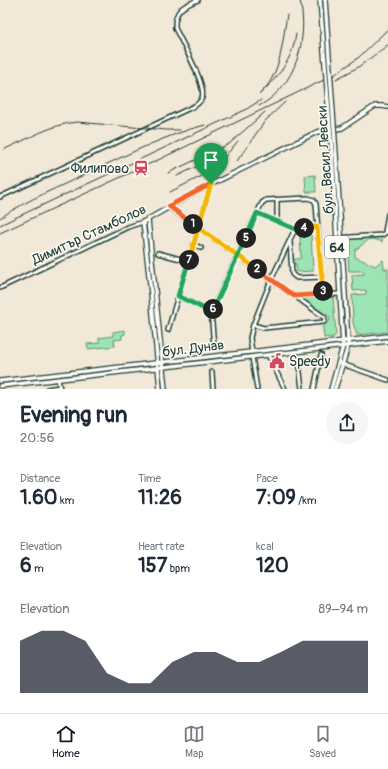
<!DOCTYPE html>
<meta charset="utf-8">
<style>
body{margin:0;font-family:Pangolin,sans-serif;background:#f6f6f7;color:#1f2937;height:100vh;display:flex;flex-direction:column;font-size:15px;white-space:nowrap}
*{box-sizing:border-box;margin:0}
p{font-size:13px;color:#747a83}
.icon{flex:none;width:22px;height:22px;fill:none;stroke:currentColor;stroke-width:2;stroke-linecap:round;stroke-linejoin:round}
.map{position:relative;height:389px;overflow:hidden}
.drawer{display:flex;flex-direction:column;background:#fff;flex:1}
.drawer>*{flex:none}
.pin{position:absolute;display:grid;place-items:center;width:34px;height:34px;color:#fff;margin:-41px -17px;border-radius:50% 50% 50% 0;rotate:-45deg;box-shadow:0 0 4px #0007}
.pin .icon{rotate:45deg}
.km{position:absolute;width:20px;height:20px;margin:-10px;border-radius:50%;background:#222;color:#fff;font-size:11px;line-height:20px;text-align:center}
.round{display:grid;place-items:center;flex:none;width:42px;height:42px;border-radius:21px;background:#f6f6f7}
.overview{display:flex;align-items:center;justify-content:space-between;height:68px;padding:0 20px}
h1{font-size:22px;font-weight:700;line-height:30px}
.stats{display:grid;grid-template-columns:repeat(3,1fr);gap:6px;height:68px;padding:4px 20px}
.stats div{display:grid;align-content:center}
.stats b{font-size:20px;font-weight:700}
.stats small{font-size:11px;font-weight:400}
.stats p{font-size:11px}
.chart{height:112px;padding:8px 20px}
.chart p{display:flex;justify-content:space-between}
.chart svg{width:100%;height:72px;margin-top:4px;fill:#111827;opacity:.7}
.menu{display:flex;justify-content:space-around;align-items:center;height:56px;border-top:1px solid #e0e1e3;background:#fff;font-size:11px;color:#747a83}
.menu a{display:grid;justify-items:center;gap:2px}
.menu .selected{color:#111827}
.map>svg:first-child{display:block}
</style>
<div class="map">
<svg width="388" height="389" viewBox="0 0 388 389">
<rect width="100%" height="100%" fill="#f2e8d7"/>
<filter id="ink" filterUnits="userSpaceOnUse"><feTurbulence type="fractalNoise" baseFrequency=".025" numOctaves="2"/><feDisplacementMap in="SourceGraphic" scale="8" xChannelSelector="R" yChannelSelector="G"/><feConvolveMatrix kernelMatrix="1 2 1 2 8 2 1 2 1" color-interpolation-filters="sRGB"/></filter>
<g filter="url(#ink)">
<g fill="#9ce4b3" stroke="#5e9074">
<polygon points="315,175 316,192 306,192 305,176"/>
<polygon points="311,235 313,271 297,272 296,264 294,264 293,260 301,258 300,236"/>
<path d="M382,236V242C367,235 367,243 355,250V257L375,266L383,260L384,269H388V332L357,335L353,323L352,295L366,294V290L353,291L352,275L364,274V271H349L347,239Z"/>
<polygon points="333,297 336,334 334,337 324,338 322,321 329,322 330,317 305,301 304,299 306,298"/>
<polygon points="125,330 125,334 122,335 122,339 114,340 115,346 88,349 87,344 99,343 99,338 113,336 113,332"/>
</g>
<g fill="none" stroke-linecap="round" stroke-linejoin="round">
<g stroke="#1f3d34" stroke-width="6">
<g id="minor">
<path d="M0,197L190,108C195,106 200,103 202,98C207,85 181,41 175,28C174,10 183,6 198,0"/>
<polyline points="277,200 277,221"/>
<polyline points="169,207 294,296 340,294"/>
<polyline points="257,213 295,229 317,227"/>
<polyline points="385,232 388,214"/>
<polyline points="336,238 382,235 388,231"/>
<polyline points="290,241 292,274 294,276 297,278 322,277"/>
<polyline points="193,244 201,248"/>
<polyline points="158,253 188,261"/>
<polyline points="0,288 128,227 143,222"/>
<polyline points="178,296 211,312"/>
<polyline points="253,325 264,328 324,322 325,319 324,317 299,299"/>
<polyline points="168,330 211,184"/>
<polyline points="214,346 211,312 257,213 262,203 266,200 308,198 314,200 316,204 323,294"/>
<polyline points="252,352 250,338 253,325 271,280 295,229"/>
<polyline points="268,355 285,389"/>
<polyline points="252,357 257,389"/>
<polyline points="299,364 302,389"/>
<polyline points="342,364 388,380"/>
<polyline points="212,372 213,389"/>
<polyline points="58,379 60,389"/>
<polyline points="47,389 59,387"/>
<polyline points="314,389 321,355"/>
</g>
</g>
<g stroke="#1f3d34" stroke-width="6">
<g id="major">
<polyline points="148,220 165,389"/>
<polyline points="0,381 388,336"/>
<polyline points="0,386 388,341"/>
<polyline points="160,389 151,293 143,222 198,191 317,132 342,128 375,106 382,106 388,107"/>
<polyline points="331,389 343,346 332,154"/>
<polyline points="335,389 348,346 348,341 336,154"/>
</g>
</g>
<use href="#minor" stroke="#fdfcf7" stroke-width="3"/>
<use href="#major" stroke="#fdfcf7" stroke-width="3.5"/>
<g stroke="#1f3d34" stroke-width="1">
<path d="M287,15C283,37 282,61 271,80C268,86 263,90 259,95C278,76 292,62 296,34"/>
<polyline points="336,79 357,68 388,45"/>
<path d="M259,106C296,87 309,39 300,0"/>
<path d="M5,149C28,139 52,124 77,122L166,130H180"/>
<polyline points="237,161 265,121 285,102"/>
<polyline points="168,173 229,144 265,112"/>
<polyline points="177,176 217,157 225,152"/>
<polyline points="170,192 208,173 217,166 238,141"/>
<path d="M0,218C28,199 60,187 90,172C127,155 165,135 205,125"/>
<polyline points="0,225 245,110 261,100"/>
<polyline points="0,233 158,160 334,75 358,58 388,29"/>
</g>
<g stroke="#1f3d34" stroke-width="6" stroke-linecap="butt">
<g id="major-bridge">
<polyline points="320,0 332,154"/>
<polyline points="325,0 336,154"/>
</g>
</g>
<use href="#major-bridge" stroke="#fdfcf7" stroke-width="3.5"/>
</g>
</g>
<g fill="none" stroke-linecap="round" stroke-linejoin="round" filter="url(#ink)">
<g stroke="#fff" stroke-width="8">
<polyline id="split-1" points="193,224 169,206 211,184"/>
</g>
<g stroke="#fff" stroke-width="8">
<polyline id="split-2" points="193,224 257,269"/>
</g>
<g stroke="#fff" stroke-width="8">
<polyline id="split-3" points="257,269 294,296 323,294 323,291"/>
</g>
<g stroke="#fff" stroke-width="8">
<polyline id="split-4" points="304,228 317,227 323,291"/>
</g>
<g stroke="#fff" stroke-width="8">
<polyline id="split-5" points="246,238 257,213 295,229 304,228"/>
</g>
<g stroke="#fff" stroke-width="8">
<polyline id="split-6" points="213,309 246,238"/>
</g>
<g stroke="#fff" stroke-width="8">
<polyline id="split-7" points="189,260 178,296 211,312 213,309"/>
</g>
<g stroke="#fff" stroke-width="8">
<polyline id="split-8" points="189,260 211,184"/>
</g>
<use href="#split-1" stroke="#f0652b" stroke-width="5"/>
<use href="#split-2" stroke="#f5b400" stroke-width="5"/>
<use href="#split-3" stroke="#f0652b" stroke-width="5"/>
<use href="#split-4" stroke="#f5b400" stroke-width="5"/>
<use href="#split-5" stroke="#22a559" stroke-width="5"/>
<use href="#split-6" stroke="#22a559" stroke-width="5"/>
<use href="#split-7" stroke="#22a559" stroke-width="5"/>
<use href="#split-8" stroke="#f5b400" stroke-width="5"/>
</g>
<defs>
<g id="station-bare" transform="scale(1.2)"><path d="M-3-6H3Q5-6 5-4V2Q5 4 3 4L4.5 6H3L1.5 4h-3L-3 6H-4.5L-3 4Q-5 4-5 2V-4Q-5-6-3-6ZM-3.5-4v3h7v-3ZM-3.5 1v1.5H-2V1ZM2 1v1.5H3.5V1Z" fill="#d1495b" stroke="#fdfcf7" stroke-width="2.5" paint-order="stroke"/></g>
<g id="civic-bare" transform="scale(1.2)"><path d="M-.6-6.5H3V-4.5H.6V-3L4-1V1h2V6H-6V1h2V-1L-.6-3ZM-1.2 2.5V6h2.4V2.5Z" fill="#d1495b" stroke="#fdfcf7" stroke-width="2.5" paint-order="stroke"/></g>
</defs>
<g fill-rule="evenodd">
<use href="#station-bare" x="141" y="168"/>
<use href="#civic-bare" x="277" y="361"/>
</g>
<g text-anchor="middle" stroke-width="3" stroke-linejoin="round" paint-order="stroke">
<rect fill="#fdfcf7" stroke="#62766e" stroke-width="1" x="325" y="236" width="24" height="22" rx="3"/>
<g font-size="13" font-weight="bold" fill="#1f3d34">
<text x="337" y="252">64</text>
</g>
<g font-size="14" fill="#1f3d34" stroke="#fdfcf7">
<text transform="translate(325 160) rotate(-94)" y="5">бул. Васил Левски</text>
<text transform="translate(89 234) rotate(-25)" y="5">Димитър Стамболов</text>
<text transform="translate(193 348) rotate(-7)" y="5">бул. Дунав</text>
</g>
<g font-size="14" fill="#1f3d34" stroke="#fdfcf7" text-anchor="end">
<text x="129" y="173">Филипово</text>
<text x="289" y="366" text-anchor="start">Speedy</text>
</g>
</g>
</svg>
<div class="pin" style="left:211px;top:184px;background:#1e9e55"><svg class="icon" aria-label="arrive" viewBox="0 0 24 24"><path d="M6 21V4h12l-3 4 3 4H6"/></svg></div>
<b class="km" style="left:193px;top:224px">1</b>
<b class="km" style="left:257px;top:269px">2</b>
<b class="km" style="left:323px;top:291px">3</b>
<b class="km" style="left:304px;top:228px">4</b>
<b class="km" style="left:246px;top:238px">5</b>
<b class="km" style="left:213px;top:309px">6</b>
<b class="km" style="left:189px;top:260px">7</b>
</div>
<section class="drawer">
<div class="overview"><div><h1>Evening run</h1><p>20:56</p></div><a class="round"><svg class="icon" aria-label="share" viewBox="0 0 24 24"><path d="M12 15V3M7 8l5-5 5 5M5 13v7h14v-7"/></svg></a></div>
<div class="stats">
<div><p>Distance</p><b>1.60<small> km</small></b></div>
<div><p>Time</p><b>11:26</b></div>
<div><p>Pace</p><b>7:09<small> /km</small></b></div>
</div>
<div class="stats">
<div><p>Elevation</p><b>6<small> m</small></b></div>
<div><p>Heart rate</p><b>157<small> bpm</small></b></div>
<div><p>kcal</p><b>120</b></div>
</div>
<div class="chart"><p><span>Elevation</span>89–94 m</p>
<svg viewBox="0 0 160 44" preserveAspectRatio="none"><path d="M0 44V12L10 6L20 6L30 12L40 32L50 38L60 38L70 25L80 19L90 19L100 25L110 25L120 19L130 12L140 12L150 12L160 12V44z"/></svg>
</div>
</section>
<nav class="menu">
<a class="selected"><svg class="icon" aria-label="home" viewBox="0 0 24 24"><path d="M3 11l9-7 9 7M6 9v11h12V9"/></svg>Home</a>
<a><svg class="icon" aria-label="map" viewBox="0 0 24 24"><path d="M3 6l6-2 6 2 6-2v14l-6 2-6-2-6 2zM9 4v14M15 6v14"/></svg>Map</a>
<a><svg class="icon" aria-label="saved" viewBox="0 0 24 24"><path d="M7 4h10v16l-5-4-5 4z"/></svg>Saved</a>
</nav>
